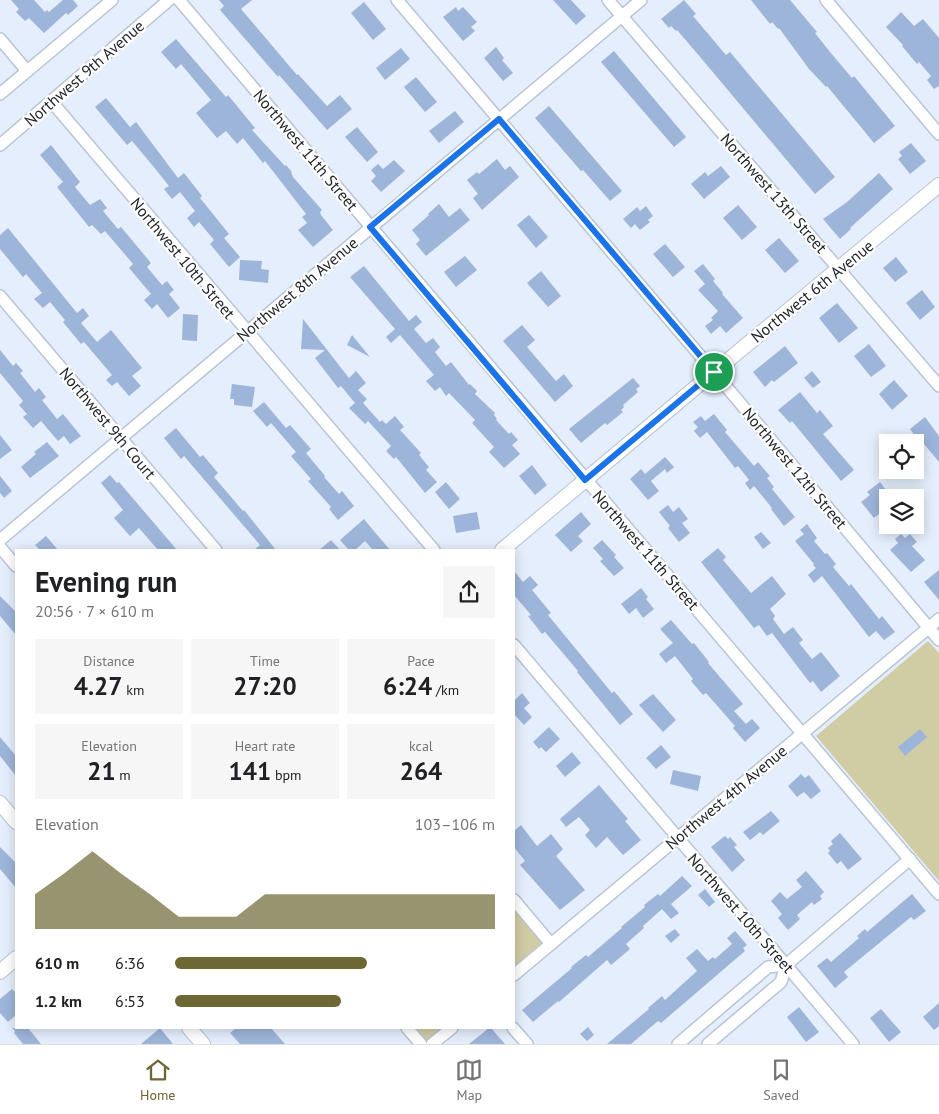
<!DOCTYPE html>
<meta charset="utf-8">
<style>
body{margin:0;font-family:"PT Sans",sans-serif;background:#f6f6f6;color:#202124;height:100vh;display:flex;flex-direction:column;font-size:19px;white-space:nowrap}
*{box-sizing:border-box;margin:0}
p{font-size:16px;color:#757577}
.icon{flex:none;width:28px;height:28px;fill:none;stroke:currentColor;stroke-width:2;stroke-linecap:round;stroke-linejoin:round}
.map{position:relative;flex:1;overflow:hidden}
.details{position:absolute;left:15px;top:549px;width:500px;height:480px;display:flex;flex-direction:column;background:#fff;border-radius:0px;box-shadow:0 2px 12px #0003}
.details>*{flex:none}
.controls{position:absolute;left:879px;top:434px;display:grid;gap:10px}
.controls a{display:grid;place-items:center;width:45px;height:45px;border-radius:0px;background:#fff;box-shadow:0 2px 12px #0003;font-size:25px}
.pin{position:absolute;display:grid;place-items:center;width:42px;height:42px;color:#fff;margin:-21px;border:2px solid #fff;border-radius:50%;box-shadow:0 1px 5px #0007}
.round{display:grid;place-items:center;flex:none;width:52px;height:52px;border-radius:0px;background:#f6f6f6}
.headline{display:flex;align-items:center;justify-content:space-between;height:85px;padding:0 20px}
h1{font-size:28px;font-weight:800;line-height:38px}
.figures{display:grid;grid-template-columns:repeat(3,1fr);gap:8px;height:85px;padding:5px 20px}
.figures div{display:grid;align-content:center;border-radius:0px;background:#f6f6f6;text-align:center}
.figures b{font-size:25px;font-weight:800}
.figures small{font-size:14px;font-weight:400}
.figures p{font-size:14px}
.chart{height:140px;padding:10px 20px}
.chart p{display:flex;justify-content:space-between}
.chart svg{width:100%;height:90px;margin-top:5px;fill:#6d6734;opacity:.7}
ul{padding:0 20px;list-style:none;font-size:16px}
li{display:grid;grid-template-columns:80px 60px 1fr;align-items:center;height:38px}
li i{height:12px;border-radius:6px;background:#6d6734}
.menu{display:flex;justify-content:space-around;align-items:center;height:70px;border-top:1px solid #e0e0e0;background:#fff;font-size:14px;color:#757577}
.menu a{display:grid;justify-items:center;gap:2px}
.menu .current{color:#6d6734}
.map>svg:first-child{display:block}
</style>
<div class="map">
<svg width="939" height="1044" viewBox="0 0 939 1044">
<rect width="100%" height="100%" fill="#e5eefc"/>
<g fill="#d0cca3">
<polygon points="928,641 939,653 939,881 816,736"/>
<polygon points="514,910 542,943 514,967"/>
<polygon points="416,1028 443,1028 427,1041"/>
</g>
<g fill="#9eb5da">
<polygon points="11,0 34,0 45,12 47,10 49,12 63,0 73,0 78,6 68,15 66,13 44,33 29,18 25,21 16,12 19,9"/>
<polygon points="219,0 252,0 241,9 297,75 298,74 327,106 340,95 352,109 327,130 279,75 278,77 220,10 224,6"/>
<polygon points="553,0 571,0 586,16 576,25"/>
<polygon points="684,0 696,14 693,16 726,55 730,52 835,177 815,194 701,58 677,30 676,31 671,26 669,28 661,19"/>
<polygon points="751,0 790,0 817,32 815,33 830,52 852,78 854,76 895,126 874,143 827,86 826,87 809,69 779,28 778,29 772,22 770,24"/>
<polygon points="364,2 386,29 373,40 351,13"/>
<polygon points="456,7 458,11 463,7 477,22 471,27 475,31 463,41 443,17"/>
<polygon points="901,12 914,26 923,19 939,38 939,86 934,89 927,80 931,76 919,62 917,64 902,46 903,45 886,27"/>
<polygon points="176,39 226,97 228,95 255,128 252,130 285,166 286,165 292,172 291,172 293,177 322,210 320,212 321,215 333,230 313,247 298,230 307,223 302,217 306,214 265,161 263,163 243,138 237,144 226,131 217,138 196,113 211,100 181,64 176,69 161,52"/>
<polygon points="496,47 504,58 502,60 513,73 503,81 484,58"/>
<polygon points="401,48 410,59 385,80 376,68"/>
<polygon points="614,51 686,137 674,147 601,62"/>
<polygon points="416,77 437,102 425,112 404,87"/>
<polygon points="106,98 130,127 136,122 178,178 184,173 202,196 200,198 229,234 224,238 240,257 229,267 210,244 214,240 199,222 194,227 187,218 195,211 180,192 172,199 164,189 169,186 153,166 132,141 127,145 95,107"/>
<polygon points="549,106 622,191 610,201 583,170 581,171 535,118"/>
<polygon points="455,111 464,122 439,143 429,131"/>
<polygon points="357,127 378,152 367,162 345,137"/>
<polygon points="911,143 926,161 910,174 898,159 902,156 899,152"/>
<polygon points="51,145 80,182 75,187 90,205 100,199 107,208 103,211 118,229 121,227 151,263 147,267 162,285 167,281 174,290 169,294 180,308 168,318 157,304 152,309 144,300 151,294 129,268 133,264 105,231 101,234 92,225 89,227 57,187 63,182 40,155"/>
<polygon points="497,159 505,170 510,166 519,177 482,210 473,198 478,194 467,180 477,172 479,174"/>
<polygon points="394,160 405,171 381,192 371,181 376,176 371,170 378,164 383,169"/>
<polygon points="721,166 730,177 704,199 691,184 705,172 708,176"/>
<polygon points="879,173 893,189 850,228 851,229 840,239 823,219 847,202"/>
<polygon points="439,204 449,217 460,208 470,220 426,256 416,244 420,240 412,230 429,215 428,214"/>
<polygon points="738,205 757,227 742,240 723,218"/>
<polygon points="646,206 653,216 648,220 650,222 640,230 635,224 631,228 623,219 637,207 640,211"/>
<polygon points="529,215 548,237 536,248 517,225"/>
<polygon points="8,228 77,313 83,308 89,316 81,323 97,342 111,330 142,368 132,376 141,386 129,396 117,382 112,386 106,380 112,375 84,342 81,344 63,322 65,320 50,302 43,308 34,299 42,293 26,274 23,277 0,249 0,235"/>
<polygon points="779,238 799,261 785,273 765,250"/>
<polygon points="665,244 685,267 673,277 653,254"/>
<polygon points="465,256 477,270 456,287 444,272"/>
<polygon points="896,257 908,272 895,282 883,268"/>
<polygon points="240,260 262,261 261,269 269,270 268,283 239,280"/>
<polygon points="703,264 715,279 713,281 723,293 722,294 743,318 726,333 720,326 711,334 705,326 713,320 711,318 718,311 698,290 705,284 694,271"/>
<polygon points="364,266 409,321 416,315 422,322 414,329 426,343 433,338 440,347 435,352 446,366 451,362 469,385 470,384 477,391 475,394 495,413 494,415 497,419 496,420 509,434 511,432 518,440 512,445 520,454 504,468 489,452 494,447 472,423 475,420 449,393 446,396 440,387 435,391 426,381 434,375 400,335 391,343 386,337 395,329 350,277"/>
<polygon points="541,271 561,296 548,307 527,283"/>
<polygon points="922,290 935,307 920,320 906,303"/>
<polygon points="837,303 858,328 839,343 819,318"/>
<polygon points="183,314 198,315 197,341 182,340"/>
<polygon points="303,319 349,378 356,371 366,383 358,390 367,399 363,403 380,422 382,420 386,424 395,416 404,427 400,430 421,453 419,455 429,467 426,470 437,482 425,493 396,457 394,459 386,451 391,446 368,421 365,424 349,408 355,403 341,386 338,388 315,358 325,350 301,349"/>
<polygon points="522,325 535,340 527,347 556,381 564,374 573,386 555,402 503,341"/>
<polygon points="352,335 370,357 347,345"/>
<polygon points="869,344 886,366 871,377 854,356"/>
<polygon points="785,346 798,363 774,382 772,380 765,387 753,372"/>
<polygon points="0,350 13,366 16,363 23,371 20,373 35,392 39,388 46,397 42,400 57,419 63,414 81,436 70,444 64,436 58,441 41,421 33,428 23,417 27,414 19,405 23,401 0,373"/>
<polygon points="812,371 821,382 813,388 804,378"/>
<polygon points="633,378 640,386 636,389 638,392 623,405 624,407 621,410 623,412 607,425 605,423 581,443 569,429"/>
<polygon points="894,380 908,396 892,410 879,394"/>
<polygon points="232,384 255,387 252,407 234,405 234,399 230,399"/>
<polygon points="800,392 817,413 820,410 833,426 823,434 854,470 841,481 792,421 790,423 778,410"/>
<polygon points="264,402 286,428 290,425 311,449 306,453 325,476 324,477 339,494 342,491 354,506 338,520 329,509 331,507 308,481 311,479 291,456 296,452 271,423 267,427 253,411"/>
<polygon points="714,414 727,430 725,432 754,466 758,462 770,476 767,478 774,487 772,489 795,517 784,526 771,509 772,508 754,486 750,490 745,483 749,480 738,466 735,468 707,432 700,438 694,431 698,427 693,422 701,416 705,421"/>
<polygon points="925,417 939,436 939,462 924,444 922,445 910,429"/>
<polygon points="176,428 200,457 203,455 218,473 214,477 243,511 244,510 276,550 254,550 260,545 184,456 181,459 164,438"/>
<polygon points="0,435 12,450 0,459"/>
<polygon points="47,442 59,456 30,478 21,467 36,454 34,452"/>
<polygon points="665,457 674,467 667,473 665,469 651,481 659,491 648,500 630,479 641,469 645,474"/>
<polygon points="532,465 547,485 535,495 519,476"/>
<polygon points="110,475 117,483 119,482 177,550 158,550 139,528 130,536 114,518 123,510 101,483"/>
<polygon points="0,476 12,491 4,498 0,493"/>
<polygon points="446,482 460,499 449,509 435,492"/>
<polygon points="880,482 892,498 888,498 888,507 874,518 861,502 870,495 867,492"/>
<polygon points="668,505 673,512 679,507 688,519 682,523 690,533 679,542 668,528 670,526 659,512"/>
<polygon points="477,512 480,529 456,533 453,516"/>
<polygon points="581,512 591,524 578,536 583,541 571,552 555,535"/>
<polygon points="364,519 373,530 390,550 373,550 365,541 355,550 349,550 340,540"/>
<polygon points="807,524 817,538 814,541 825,554 827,553 836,564 833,567 849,586 851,584 879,619 882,616 895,632 884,640 876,631 869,637 822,576 814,583 808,575 816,568 813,565 814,564 795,541 804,534 800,530"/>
<polygon points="761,532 771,543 763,549 754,537"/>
<polygon points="901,534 905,538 910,534 917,542 912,546 925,560 911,572 890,550 898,543 895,539"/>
<polygon points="46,536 58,550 40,550 35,545"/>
<polygon points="331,540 340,550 319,550"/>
<polygon points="602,540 616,555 614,557 624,568 614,576 600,561 603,559 593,548"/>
<polygon points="718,548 726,557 723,560 751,593 772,576 786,594 770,609 775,616 773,619 784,634 793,627 803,640 799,643 812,659 821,652 840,676 821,692 813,681 810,683 772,633 767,636 759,625 754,628 701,562"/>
<polygon points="939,570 939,600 924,582"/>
<polygon points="514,571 523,582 530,576 538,585 532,590 551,613 548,615 612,693 614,691 633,714 620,725 577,672 578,671 545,632 542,634 528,616 531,615 514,595"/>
<polygon points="641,588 648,597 646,599 654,609 643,618 636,608 629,614 621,604"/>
<polygon points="0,596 16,612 16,635 0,616"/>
<polygon points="671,620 692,644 694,643 709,662 708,663 743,704 734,711 746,724 752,719 760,728 745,742 733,728 735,726 706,693 703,695 691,681 693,679 675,656 666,663 659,654 673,643 660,629"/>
<polygon points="522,693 530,703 524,708 532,717 524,725 514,714 514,701"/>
<polygon points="653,694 676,720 663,732 639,705"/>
<polygon points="549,727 560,739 546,752 541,747 539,749 533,742"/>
<polygon points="920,729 927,737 905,756 898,747"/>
<polygon points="0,737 16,756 16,776 0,756"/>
<polygon points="661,745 671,757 656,769 646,758"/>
<polygon points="572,752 581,763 565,777 556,766"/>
<polygon points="673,770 701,776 698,791 670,784"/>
<polygon points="801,774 805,778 809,775 821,791 811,799 804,792 797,797 788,786"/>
<polygon points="599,785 628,819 625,821 641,840 623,855 607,837 596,848 585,835 590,830 579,817 566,827 560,819"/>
<polygon points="771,811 780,821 763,835 760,832 750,840 743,832"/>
<polygon points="521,825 537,846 551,834 563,849 556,856 585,890 560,910 520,865 525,861 514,847 514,831"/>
<polygon points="840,833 862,859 848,870 841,861 837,864 828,853 830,851 828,848 833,844 831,841"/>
<polygon points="725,836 728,839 730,837 737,845 734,847 745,860 732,872 711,847"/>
<polygon points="0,847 16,863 16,888 0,869"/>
<polygon points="806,871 824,892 820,896 822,899 814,905 812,902 797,915 800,919 788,930 778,918 782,914 771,901 780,892 787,899 802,887 796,880"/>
<polygon points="682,876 692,886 671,904 679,913 671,919 662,909 643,926 644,928 626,944 630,949 611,965 607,960 559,1002 558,1001 533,1022 522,1010 572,968 571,967 586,955 588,957 622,928 621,927 645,907 644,905 658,894 660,896"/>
<polygon points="705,889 715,902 709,907 698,895"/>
<polygon points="912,894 926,911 914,920 911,917 844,972 848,977 835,988 817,966 827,958 831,962 859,938 857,936 865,929 867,932"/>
<polygon points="675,929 680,935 671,943 665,936"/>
<polygon points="735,931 747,945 743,948 745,951 661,1023 658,1021 631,1044 607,1044 649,1009 648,1008 662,996 665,1000 697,971 686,958 697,949 708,961 713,957 715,959 732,944 727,938"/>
<polygon points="12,989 16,993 16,1015 8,1022 0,1013 0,999"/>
<polygon points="939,1003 939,1026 934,1030 923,1017"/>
<polygon points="799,1007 819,1032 806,1042 787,1017"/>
<polygon points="881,1009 901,1032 889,1042 870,1018"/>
<polygon points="588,1027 594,1035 587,1041 580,1034"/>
<polygon points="12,1028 28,1028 41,1044 23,1044 14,1033 15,1031"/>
<polygon points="160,1028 173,1044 141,1044"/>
<polygon points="236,1028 271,1028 285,1044 240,1044 230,1033"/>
<polygon points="489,1028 491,1028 505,1044 469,1044"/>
</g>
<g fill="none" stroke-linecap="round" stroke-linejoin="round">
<g stroke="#b9c4d4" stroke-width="14">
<g id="minor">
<polyline points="179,0 371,227 939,894"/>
<polyline points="397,0 714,372 939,640"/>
<polyline points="608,0 939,386"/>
<polyline points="826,0 939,134"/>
<polyline points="0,39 27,71"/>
<polyline points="0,94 112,0"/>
<polyline points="51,101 434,550"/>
<polyline points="0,145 169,0"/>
<polyline points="0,296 216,550"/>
<polyline points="0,540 641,0"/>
<polyline points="0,547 16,566"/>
<polyline points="514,645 853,1044"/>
<polyline points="514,900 551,944"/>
<polyline points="514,975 939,619"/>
<polyline points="407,1028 421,1044"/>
<polyline points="513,1028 527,1044"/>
<polyline points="432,1044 452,1028"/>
<polyline points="678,1044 768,967 786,965"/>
<polyline points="708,1044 781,982 786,965 910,859"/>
</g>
</g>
<g stroke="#b9c4d4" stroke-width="16">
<g id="tertiary">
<polyline points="502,550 714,372 939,185"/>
<polyline points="0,803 16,822"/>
<polyline points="0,972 16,958"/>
<polyline points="189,1028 203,1044"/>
</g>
</g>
<use href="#minor" stroke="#fff" stroke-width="11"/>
<use href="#tertiary" stroke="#fff" stroke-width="14"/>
</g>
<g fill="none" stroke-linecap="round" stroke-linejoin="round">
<g stroke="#fff" stroke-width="10">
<polygon id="route" points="499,119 714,372 585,480 370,227"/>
</g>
<use href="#route" stroke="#1a73e8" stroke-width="6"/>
</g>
<g text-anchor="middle" stroke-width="4.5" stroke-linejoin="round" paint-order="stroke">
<g font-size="16" fill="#1e2228" stroke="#fff">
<text transform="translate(84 73) rotate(-41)" y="6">Northwest 9th Avenue</text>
<text transform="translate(306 150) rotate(50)" y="6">Northwest 11th Street</text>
<text transform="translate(774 193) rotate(49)" y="6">Northwest 13th Street</text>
<text transform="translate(183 258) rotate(50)" y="6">Northwest 10th Street</text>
<text transform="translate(297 289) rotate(-40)" y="6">Northwest 8th Avenue</text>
<text transform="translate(812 291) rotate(-39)" y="6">Northwest 6th Avenue</text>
<text transform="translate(108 423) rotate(50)" y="6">Northwest 9th Court</text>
<text transform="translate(795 468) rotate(50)" y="6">Northwest 12th Street</text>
<text transform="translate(646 550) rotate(49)" y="6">Northwest 11th Street</text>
<text transform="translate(726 797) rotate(-40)" y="6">Northwest 4th Avenue</text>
<text transform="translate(741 913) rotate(49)" y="6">Northwest 10th Street</text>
</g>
</g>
</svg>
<div class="controls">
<a><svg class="icon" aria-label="locate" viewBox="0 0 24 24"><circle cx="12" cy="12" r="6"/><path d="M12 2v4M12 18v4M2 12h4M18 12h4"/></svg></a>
<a><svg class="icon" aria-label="layers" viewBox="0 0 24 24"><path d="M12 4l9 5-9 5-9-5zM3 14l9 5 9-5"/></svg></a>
</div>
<div class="pin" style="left:714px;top:372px;background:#1e9e55"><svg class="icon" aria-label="arrive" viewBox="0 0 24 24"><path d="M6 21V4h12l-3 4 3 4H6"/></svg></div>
<section class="details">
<div class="headline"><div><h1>Evening run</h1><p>20:56 · 7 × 610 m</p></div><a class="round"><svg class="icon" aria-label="share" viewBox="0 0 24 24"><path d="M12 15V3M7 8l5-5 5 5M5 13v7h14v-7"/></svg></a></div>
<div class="figures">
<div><p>Distance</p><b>4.27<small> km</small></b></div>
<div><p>Time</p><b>27:20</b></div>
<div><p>Pace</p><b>6:24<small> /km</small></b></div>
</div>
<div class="figures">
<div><p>Elevation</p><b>21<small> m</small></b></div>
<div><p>Heart rate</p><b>141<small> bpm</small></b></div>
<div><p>kcal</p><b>264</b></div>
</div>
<div class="chart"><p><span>Elevation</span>103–106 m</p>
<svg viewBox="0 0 160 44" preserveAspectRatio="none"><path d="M0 44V27L10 17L20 6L30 17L40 27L50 38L60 38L70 38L80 27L90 27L100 27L110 27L120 27L130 27L140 27L150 27L160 27V44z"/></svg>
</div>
<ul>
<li><b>610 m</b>6:36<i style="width:60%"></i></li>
<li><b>1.2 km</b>6:53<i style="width:52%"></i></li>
</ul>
</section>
</div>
<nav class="menu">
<a class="current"><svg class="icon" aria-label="home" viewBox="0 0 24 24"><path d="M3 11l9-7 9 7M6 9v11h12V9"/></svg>Home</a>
<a><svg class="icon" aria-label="map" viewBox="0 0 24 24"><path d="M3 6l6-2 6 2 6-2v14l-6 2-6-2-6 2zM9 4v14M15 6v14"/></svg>Map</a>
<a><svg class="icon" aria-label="saved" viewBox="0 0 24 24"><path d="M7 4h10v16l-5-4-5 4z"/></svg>Saved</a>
</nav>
